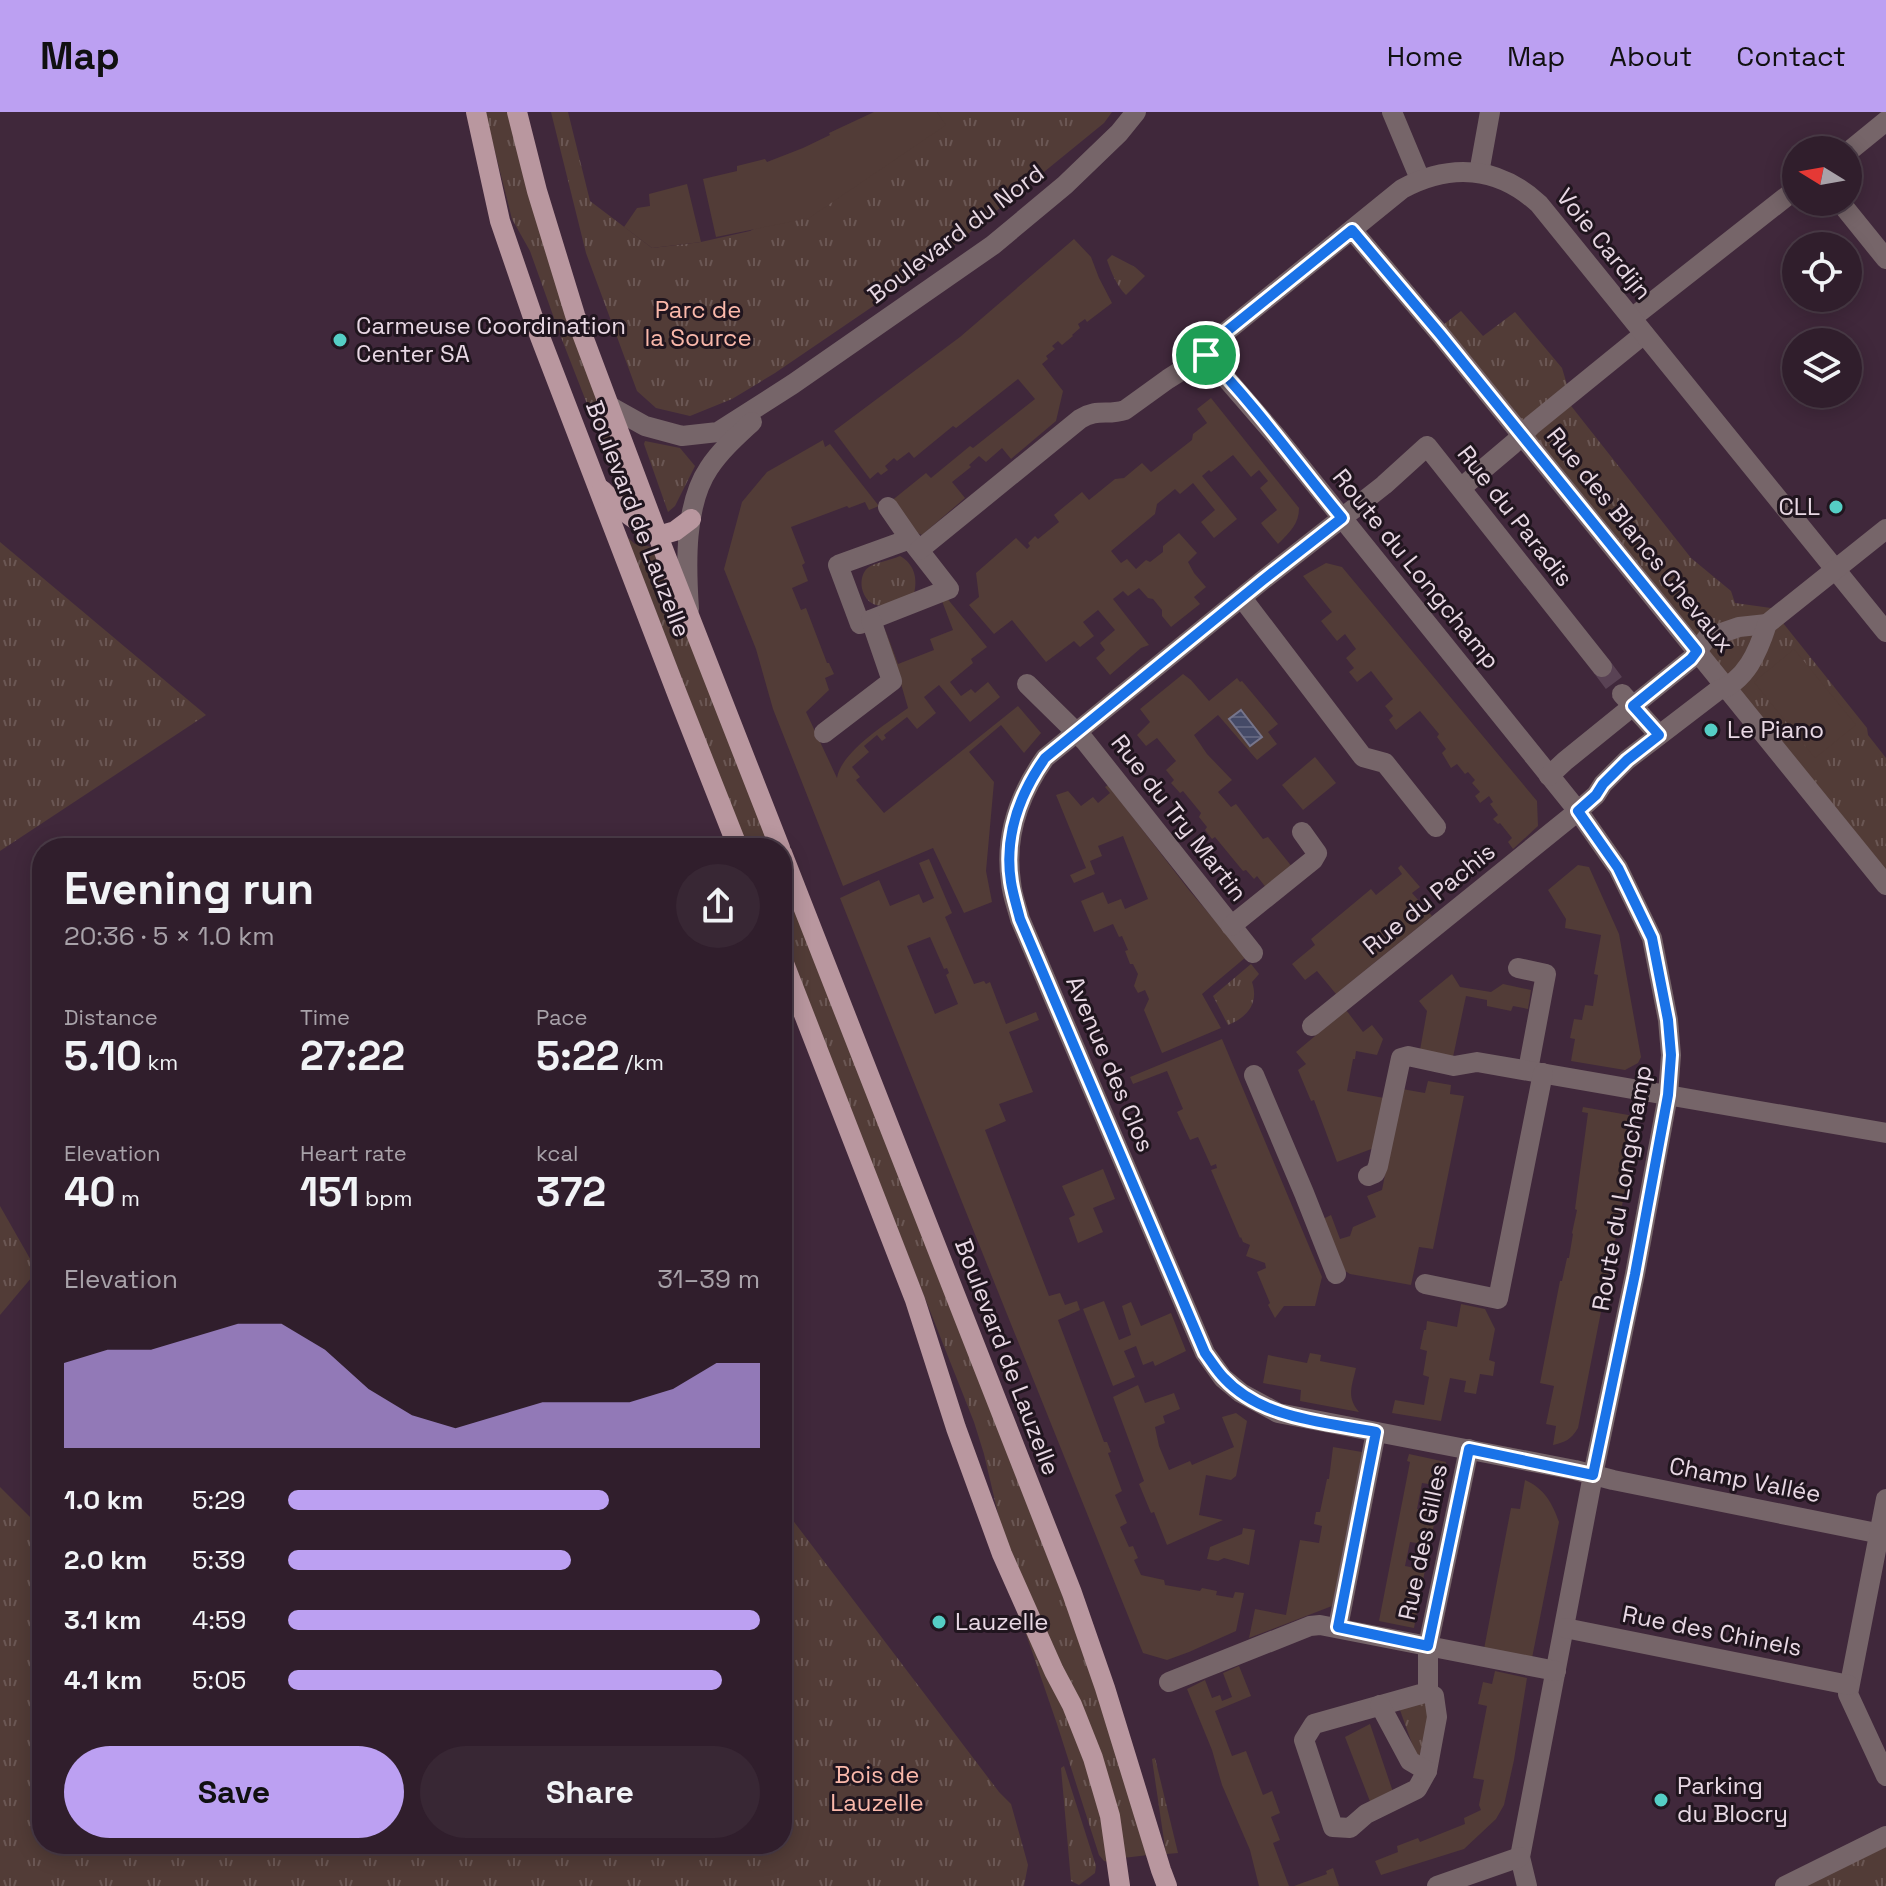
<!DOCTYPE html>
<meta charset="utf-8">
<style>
body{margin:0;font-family:"Space Grotesk",sans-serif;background:#382734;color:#f1f3f6;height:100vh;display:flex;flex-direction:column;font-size:30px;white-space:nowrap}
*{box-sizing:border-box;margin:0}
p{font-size:26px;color:#a8a2a9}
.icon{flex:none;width:44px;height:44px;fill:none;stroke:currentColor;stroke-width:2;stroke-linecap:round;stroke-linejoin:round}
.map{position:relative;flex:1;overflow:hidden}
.sheet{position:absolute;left:32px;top:726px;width:760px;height:1016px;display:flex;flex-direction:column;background:#301e2c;border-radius:32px;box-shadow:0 4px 20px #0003,0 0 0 2px #4b3c48}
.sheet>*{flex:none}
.needle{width:52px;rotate:281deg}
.controls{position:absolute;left:1782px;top:24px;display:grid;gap:16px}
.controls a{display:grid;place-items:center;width:80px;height:80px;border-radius:50%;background:#301e2c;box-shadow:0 4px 20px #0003,0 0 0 2px #4b3c48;font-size:40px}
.pin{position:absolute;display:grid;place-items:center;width:68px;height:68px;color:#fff;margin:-34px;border:4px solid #fff;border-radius:50%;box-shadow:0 2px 8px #0007}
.round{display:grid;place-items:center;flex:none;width:84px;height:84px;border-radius:42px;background:#382734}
.headline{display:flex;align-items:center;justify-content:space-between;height:136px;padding:0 32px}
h1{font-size:44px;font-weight:700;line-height:60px}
.metrics{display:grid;grid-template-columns:repeat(3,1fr);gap:12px;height:136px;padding:8px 32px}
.metrics div{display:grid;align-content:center}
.metrics b{font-size:40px;font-weight:700}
.metrics small{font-size:22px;font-weight:400}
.metrics p{font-size:22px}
.chart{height:224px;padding:16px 32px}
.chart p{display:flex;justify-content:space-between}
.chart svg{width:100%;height:144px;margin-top:8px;fill:#bca0f2;opacity:.7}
.cta{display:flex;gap:16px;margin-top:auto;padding:16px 32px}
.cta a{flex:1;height:92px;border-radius:48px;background:#bca0f2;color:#111;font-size:32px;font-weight:700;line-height:92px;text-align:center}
.cta a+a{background:#382734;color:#f1f3f6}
ul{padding:0 32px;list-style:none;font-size:26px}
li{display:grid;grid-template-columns:128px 96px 1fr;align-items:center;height:60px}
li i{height:20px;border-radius:10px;background:#bca0f2}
header{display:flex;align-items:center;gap:48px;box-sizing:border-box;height:112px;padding:0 40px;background:#bca0f2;color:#111}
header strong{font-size:38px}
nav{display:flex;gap:44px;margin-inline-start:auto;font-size:28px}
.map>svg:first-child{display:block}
</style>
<header>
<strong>Map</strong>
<nav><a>Home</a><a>Map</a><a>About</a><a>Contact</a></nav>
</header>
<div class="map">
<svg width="1886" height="1774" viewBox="0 0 1886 1774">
<defs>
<pattern id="grass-tufts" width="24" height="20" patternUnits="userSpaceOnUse" patternTransform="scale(2)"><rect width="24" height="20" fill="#523c37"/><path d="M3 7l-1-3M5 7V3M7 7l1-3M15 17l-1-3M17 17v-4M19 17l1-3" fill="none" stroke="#6b5754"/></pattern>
<pattern id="water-rules" width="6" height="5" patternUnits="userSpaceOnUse" patternTransform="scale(2)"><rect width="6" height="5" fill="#454a67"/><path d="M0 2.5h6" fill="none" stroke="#60637d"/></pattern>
</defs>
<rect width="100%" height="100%" fill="#40283b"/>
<g fill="url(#grass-tufts)">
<polygon points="485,0 509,0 643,405 628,397 559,220 530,139 512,107"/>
<polygon points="551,0 568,0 590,89 652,136 701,130 750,119 945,13 937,0 1112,0 1104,11 913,167 775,261 732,287 690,304 656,296 637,279 586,141"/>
<path d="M1112,143L1135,155L1145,164L1126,183C1117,174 1111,160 1107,148Z"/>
<polygon points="1461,199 1483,224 1515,200 1562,256 1568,276 1568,290 1691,446 1731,479 1735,491 1771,496 1867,616 1868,623 1886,646 1886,758 1443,213"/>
<polygon points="645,329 680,336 695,354 675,394 668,400 644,332"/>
<polygon points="627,425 635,432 653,435 772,736 747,736"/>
<polygon points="0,430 206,603 0,739"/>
<path d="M900,444C914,452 918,466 914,482C904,485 887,496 876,493C861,489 856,464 869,455C877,450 891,448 900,444Z"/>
<polygon points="782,762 1093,1562 1148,1743 1123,1746 1002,1419 984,1342 974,1310 782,825"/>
<path d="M1251,852L1259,862L1252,870C1259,891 1248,905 1228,913L1213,884Z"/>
<polygon points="0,1094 37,1159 0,1203"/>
<polygon points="0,1375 42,1417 42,1732 782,1732 782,1394 999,1680 1011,1692 1028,1753 1024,1774 0,1774"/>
<polygon points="1016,1493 1082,1638 1100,1703 1109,1750 1104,1749 1099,1743 1057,1612"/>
<polygon points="1423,1588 1429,1600 1420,1644 1416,1643 1400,1598"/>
<polygon points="1155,1646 1178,1741 1166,1742 1152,1647"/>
<polygon points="1064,1654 1096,1754 1095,1761 1079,1773 1071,1769 1061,1656"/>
<polygon points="1883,1729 1886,1736 1886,1774 1795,1774"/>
</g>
<g fill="#523c37" fill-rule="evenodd">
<polygon points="874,0 937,0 946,13 809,106 716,125 703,67 737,59 737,54 765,47 767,50 803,36 830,23 829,21"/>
<polygon points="687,72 701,130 652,136 624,115 637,96 650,94 649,82"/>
<polygon points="1074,127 1091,145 1099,166 1112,191 1087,210 1085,207 1078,212 1080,216 1072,223 1073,224 1062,233 1058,229 1052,234 1055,237 1046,244 1048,247 1042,252 1063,279 1056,309 1011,347 1002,336 986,350 979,344 969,353 971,355 952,370 965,386 922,423 917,421 890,390 926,361 931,366 970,334 973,336 1035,287 1018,267 956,316 953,314 914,346 909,340 897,349 894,346 885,354 888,358 881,363 878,360 870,367 834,319 960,225"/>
<path d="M1211,286L1299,396C1299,412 1290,420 1278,432L1263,414L1261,411L1277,398L1260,376L1268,369L1259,358L1251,365L1233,343L1211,360L1209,358L1202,364L1237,407L1214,426L1201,410L1215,398L1193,371L1180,382L1175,377L1157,392L1155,402L1111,439L1121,451L1127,447L1136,457L1146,448L1150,450L1163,440V434L1179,421L1197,441L1188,450L1194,461L1206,475L1194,485L1200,492L1171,515L1162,504V498L1153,487L1148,486L1139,476L1128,484L1123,479L1113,487L1149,533L1141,536L1110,563L1096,546L1105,538L1100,531L1115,518L1098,498L1083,510L1094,524L1080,535L1074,529L1046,550L1012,508L994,522L969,493L979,485L976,461L1016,426L1027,437L1030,434L1028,431L1035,424L1038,427L1059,410L1054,403L1082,380L1089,388L1115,367L1124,366L1142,351L1151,360L1192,328L1193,322L1207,311L1197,297Z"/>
<path d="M823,328L825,335L830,332L879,394L869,398L865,390L849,396L847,394L791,415L805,451L802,453L808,469L792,476L801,498L806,496L827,551H829L834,562L825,566L829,578L806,600L837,666C841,640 886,612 908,596L885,517L898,552L934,538L930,527L953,518L942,489L946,485L987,535L971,547L973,551L950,570L961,584L971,577L975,581L988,570L1000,585L970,610L939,573L924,585L936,601L917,617L907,605L884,623L886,626L882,629L877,623L864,634L869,640L852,655L860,665L856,668L884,701L1018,594L1041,621L1024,641L1001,613L969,640L994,670L986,759L992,790L964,801L933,736L843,774L773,597L756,537L724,457L742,390L767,360Z"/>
<polygon points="1326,451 1342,455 1537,689 1538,714 1513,737 1508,730 1512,726 1500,711 1498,712 1493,707 1498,703 1490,692 1493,690 1489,684 1480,691 1475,684 1480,680 1472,671 1475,668 1468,660 1465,662 1457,652 1451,656 1442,641 1446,637 1437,625 1439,622 1420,599 1396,618 1389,608 1393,604 1385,594 1393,587 1371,559 1357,570 1349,560 1354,556 1346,546 1356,537 1345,522 1337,529 1321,509 1332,500 1303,464"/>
<polygon points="1794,537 1856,613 1815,646 1754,570"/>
<polygon points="1183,562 1191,568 1209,589 1237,566 1240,570 1242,569 1278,612 1268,620 1277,632 1257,648 1218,603 1194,623 1207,642 1232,668 1218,680 1231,695 1236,692 1263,727 1268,725 1293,756 1267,777 1257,764 1254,767 1246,758 1243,759 1215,725 1212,727 1205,718 1207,715 1199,705 1201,701 1183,679 1180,681 1171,671 1174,668 1166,658 1176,649 1157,626 1146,634 1137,623 1150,610 1140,597"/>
<polygon points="1315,645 1336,671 1303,698 1282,673"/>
<polygon points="1108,673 1189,778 1246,845 1202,882 1221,916 1162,941 1144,898 1149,887 1145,878 1138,881 1134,874 1138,862 1133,852 1130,852 1125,839 1128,838 1122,824 1119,825 1113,812 1094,820 1081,789 1103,780 1108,792 1121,787 1125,797 1148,787 1123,724 1098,734 1102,744 1090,749 1095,762 1074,771 1070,763 1086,756 1056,683 1068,679 1081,694 1093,685 1098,691 1110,681 1105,675"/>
<path d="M929,747L952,801L945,805L974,872L984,869L986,872L990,870L1006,912L1036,900L1039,908L1009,920L1033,980L999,992L1006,1009L985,1018L1049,1184L1060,1181L1065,1193L1077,1189L1080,1198L1058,1208L1104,1330H1107L1111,1340L1108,1341L1122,1379L1115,1383L1127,1411L1120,1415L1129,1435L1133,1434L1138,1446L1134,1448L1141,1463L1164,1468L1165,1473L1200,1479L1202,1476L1217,1479L1216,1483L1233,1486L1235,1480L1244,1481L1236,1519L1189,1540L1167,1548L1143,1541L840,786L879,768L890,794L919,782L923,791L934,786L919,751ZM930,825L944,857L947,856L949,861L946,863L958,892L935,902L907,834Z"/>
<polygon points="1401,753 1420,775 1412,781 1432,804 1336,882 1317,859 1305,868 1292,852 1315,833 1311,827 1371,777 1376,783 1402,762 1398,756"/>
<polygon points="1578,753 1589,755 1619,822 1641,945 1638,951 1625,958 1571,949 1575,927 1570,926 1574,907 1582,908 1585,893 1593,894 1598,863 1594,862 1601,823 1565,816 1566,807 1548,778"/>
<polygon points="1452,862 1460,875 1491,880 1503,872 1531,878 1528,897 1513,894 1511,899 1487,894 1487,888 1466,884 1453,945 1420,938 1427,899 1419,889"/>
<polygon points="1346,898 1363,920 1372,913 1383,927 1377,943 1356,939 1355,947 1353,947 1347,979 1384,986 1374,1036 1337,1050 1314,988 1311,989 1298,958 1306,952 1296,940"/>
<polygon points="1222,927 1322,1165 1315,1194 1284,1194 1275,1206 1268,1193 1270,1191 1257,1160 1266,1156 1265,1151 1246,1144 1250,1133 1243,1130 1241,1125 1240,1126 1211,1058 1217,1056 1216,1052 1211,1054 1198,1025 1190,1028 1177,1000 1183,997 1167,959 1133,972 1130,965"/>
<polygon points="1428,969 1451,973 1450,982 1464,984 1433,1137 1419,1135 1411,1173 1350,1162 1342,1157 1321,1108 1331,1103 1340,1127 1350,1124 1353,1115 1376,1105 1367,1084 1382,1078 1402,977 1425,981"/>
<path d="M1583,995L1634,1004L1632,1023L1634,1033L1578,1316C1571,1328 1565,1330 1553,1333L1556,1314L1546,1312L1554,1274L1540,1271L1560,1169H1562L1567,1146H1569L1573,1122L1572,1121L1577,1098L1575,1097L1588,1001L1582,1000Z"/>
<polygon points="1103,1057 1115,1087 1093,1096 1103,1120 1078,1131 1069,1106 1075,1103 1062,1074"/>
<polygon points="1104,1189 1119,1228 1131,1223 1122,1194 1131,1190 1141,1214 1171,1201 1186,1239 1155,1254 1153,1249 1143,1253 1136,1234 1124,1239 1135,1265 1113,1274 1083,1197"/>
<polygon points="1461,1192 1485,1197 1495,1217 1489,1248 1495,1250 1493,1264 1480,1262 1476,1282 1464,1280 1466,1269 1450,1266 1441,1309 1392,1301 1395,1288 1424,1293 1429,1265 1423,1263 1427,1239 1420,1237 1424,1218 1426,1218 1427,1209 1457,1215"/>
<path d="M1310,1241L1321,1243L1320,1249L1356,1256C1352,1274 1346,1285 1359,1300L1300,1289L1301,1278L1263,1271L1268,1243L1307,1251Z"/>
<polygon points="1138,1273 1145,1291 1174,1281 1180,1297 1163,1304 1165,1311 1155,1315 1159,1334 1169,1358 1190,1349 1192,1353 1234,1335 1222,1305 1236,1301 1247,1309 1236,1364 1231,1368 1206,1363 1199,1403 1223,1408 1167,1433 1154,1400 1151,1401 1139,1372 1144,1369 1113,1285"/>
<polygon points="1333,1335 1362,1340 1332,1494 1249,1526 1255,1497 1286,1503 1300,1428 1319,1431 1322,1414 1314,1412 1316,1400 1320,1400 1327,1367 1329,1367"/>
<polygon points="1409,1342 1446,1350 1441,1374 1422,1371 1417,1397 1436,1401 1430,1433 1410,1430 1405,1454 1425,1458 1414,1516 1379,1509 1410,1350 1407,1349"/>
<path d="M1525,1368C1545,1377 1552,1391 1559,1410L1532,1546L1484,1537L1511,1396L1520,1397Z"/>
<polygon points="1243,1416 1255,1418 1249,1453 1224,1446 1218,1449 1207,1447 1210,1435 1242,1422"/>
<polygon points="1239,1554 1251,1584 1215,1599 1232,1644 1246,1639 1263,1683 1272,1679 1280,1701 1271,1705 1280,1728 1273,1731 1289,1774 1259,1774 1250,1738 1222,1673 1212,1638 1187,1577 1205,1568 1212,1586 1220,1583 1222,1589 1232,1585 1223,1561"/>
<polygon points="1495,1559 1527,1566 1514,1648 1504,1693 1496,1707 1464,1737 1381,1763 1375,1749 1398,1740 1397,1734 1418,1726 1420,1730 1465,1712 1464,1706 1481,1698 1479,1693 1484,1668 1473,1666 1487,1594 1478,1592 1483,1570 1492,1572"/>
<polygon points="1370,1612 1394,1683 1371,1692 1345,1625"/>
<polygon points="1333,1756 1339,1774 1294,1774 1327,1762 1326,1759"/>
</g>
<polygon fill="url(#water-rules)" stroke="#76758c" stroke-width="2" points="1241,598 1262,625 1250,634 1229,607"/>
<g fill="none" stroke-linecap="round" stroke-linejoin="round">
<polyline stroke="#594254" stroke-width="20" stroke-dasharray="20 10" stroke-linecap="butt" points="1602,555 1622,582"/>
<g stroke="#766569" stroke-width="20">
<polyline points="1392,0 1420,67"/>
<polyline points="1848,40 1886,9"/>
<polyline points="1479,61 1490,0"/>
<polyline points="1840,90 1886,147"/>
<polyline points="1352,118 1440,222 1886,773"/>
<polyline points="1632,206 1796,77"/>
<polyline points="1206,243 1276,324 1578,699 1618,756 1652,826 1668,908 1671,943 1668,983 1635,1162 1593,1363 1520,1745 1527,1774"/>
<polyline points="611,295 645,314 682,324 718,320 793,272 993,133 1065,73 1119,21 1136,0"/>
<polyline points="1461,376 1513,332 1532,313 1644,222"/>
<polyline points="888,395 910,427 949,477 860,512 838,453 910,427"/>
<path d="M919,438L1080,307C1098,296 1107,304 1125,298L1168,267L1206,243L1227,219L1402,77C1450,51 1498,54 1539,92L1886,520"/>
<polyline points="1242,486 1363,645 1385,651 1436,715"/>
<path d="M689,497C686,453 684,393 709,356C721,338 737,324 752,310"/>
<path d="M1602,555L1427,334L1384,373L1263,468L1045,646C1019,683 1004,724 1011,770C1012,783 1017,795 1020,807L1205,1241L1223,1266L1241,1281L1278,1301L1575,1358L1613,1368L1886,1423"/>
<polyline points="1027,572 1085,629 1253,841"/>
<polyline points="1622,582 1659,623"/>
<polyline points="824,621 892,569 871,508"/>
<polyline points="1549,664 1565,649 1691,547 1707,526 1739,515 1767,512"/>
<polyline points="1231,814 1313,748 1317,741 1302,720"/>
<polyline points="1518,856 1546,862 1528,958"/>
<path d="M1312,914L1578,699L1596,683L1603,672L1627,648L1717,579C1746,569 1758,540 1767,512L1886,417"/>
<polyline points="1254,963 1304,1081 1336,1162"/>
<polyline points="1368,1064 1375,1061 1378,1054 1401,946 1408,944 1454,954 1477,950 1886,1021"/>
<polyline points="1425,1172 1498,1187 1543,961"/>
<polyline points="1886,1387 1848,1582 1886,1664"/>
<polyline points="1338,1515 1376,1320"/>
<polyline points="1565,1516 1849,1573"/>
<polyline points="1169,1570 1310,1514 1320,1513 1556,1559"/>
<polyline points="1428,1580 1314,1612 1304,1628 1333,1715 1350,1716 1366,1702 1417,1677 1427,1659 1437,1605 1434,1584 1428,1580 1428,1534 1469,1337"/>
<polyline points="1380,1593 1410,1649 1427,1659"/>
<polyline points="1437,1774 1520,1745"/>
<polyline points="1785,1774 1886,1724"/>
</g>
<g stroke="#b9979f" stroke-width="20">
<polyline points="476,0 500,109 537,217 678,584 738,736"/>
<polyline points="517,0 537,79 575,203 658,424 780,736"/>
<polyline points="602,378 622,398 658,424 675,419 691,407"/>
<polyline points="782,741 1072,1481 1105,1576 1161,1758 1167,1774"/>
<polyline points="782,846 915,1188 956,1316 1002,1442 1054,1559 1072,1593 1093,1646 1110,1704 1120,1774"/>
</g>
</g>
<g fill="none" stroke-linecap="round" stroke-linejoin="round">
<g stroke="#fff" stroke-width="16">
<path id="route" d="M1352,118L1440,222L1697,539L1691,547L1633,594L1659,623L1627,648L1603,672L1596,683L1578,699L1618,756L1652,826L1668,908L1671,943L1668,983L1635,1162L1593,1363L1469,1337L1428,1534L1338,1515L1376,1320C1324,1310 1262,1307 1224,1266C1217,1259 1211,1249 1205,1241L1020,807C1017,795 1013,783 1011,770C1004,725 1019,683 1045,646L1263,468L1342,406C1297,352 1256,294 1206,243L1227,219Z"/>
</g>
<use href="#route" stroke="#1a73e8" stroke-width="10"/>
</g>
<g fill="#55cec5" stroke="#20151e" stroke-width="3">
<circle cx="340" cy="228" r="8"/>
<circle cx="1836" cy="395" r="8"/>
<circle cx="1711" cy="618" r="8"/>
<circle cx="939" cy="1510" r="8"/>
<circle cx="1661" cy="1688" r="8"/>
</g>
<g text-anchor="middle" stroke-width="6" stroke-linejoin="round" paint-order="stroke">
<g font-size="24" fill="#e8d8e4" stroke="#20151e">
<text transform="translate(956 122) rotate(-37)" y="8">Boulevard du Nord</text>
<text transform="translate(1604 132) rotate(51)" y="8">Voie Cardijn</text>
<text transform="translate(1515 404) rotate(52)" y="8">Rue du Paradis</text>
<text transform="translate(638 407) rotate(69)" y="8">Boulevard de Lauzelle</text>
<text transform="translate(1640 428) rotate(51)" y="8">Rue des Blancs Chevaux</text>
<text transform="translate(1416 457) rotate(51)" y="8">Route du Longchamp</text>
<text transform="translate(1179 706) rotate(52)" y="8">Rue du Try Martin</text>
<text transform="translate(1429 787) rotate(-39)" y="8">Rue du Pachis</text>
<text transform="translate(1110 952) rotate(67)" y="8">Avenue des Clos</text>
<text transform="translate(1622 1076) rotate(-80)" y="8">Route du Longchamp</text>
<text transform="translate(1007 1245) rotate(69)" y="8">Boulevard de Lauzelle</text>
<text transform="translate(1745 1368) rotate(11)" y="8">Champ Vallée</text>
<text transform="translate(1423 1430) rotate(-78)" y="8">Rue des Gilles</text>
<text transform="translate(1712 1519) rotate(11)" y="8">Rue des Chinels</text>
</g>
<g font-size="24" fill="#fab8aa" stroke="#20151e">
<text x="698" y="206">Parc de<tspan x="698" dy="28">la Source</tspan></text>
<text x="877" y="1671">Bois de<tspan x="877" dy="28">Lauzelle</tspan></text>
</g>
<g font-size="24" fill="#e8d8e4" stroke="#20151e" text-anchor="start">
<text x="356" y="222">Carmeuse Coordination<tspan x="356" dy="28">Center SA</tspan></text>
<text x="1820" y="403" text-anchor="end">CLL</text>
<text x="1727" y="626">Le Piano</text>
<text x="955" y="1518">Lauzelle</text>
<text x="1677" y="1682">Parking<tspan x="1677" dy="28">du Blocry</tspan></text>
</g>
</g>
</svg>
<div class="controls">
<a><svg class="needle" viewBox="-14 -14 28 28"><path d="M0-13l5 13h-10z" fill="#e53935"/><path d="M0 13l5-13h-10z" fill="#a8a2a9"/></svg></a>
<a><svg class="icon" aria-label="locate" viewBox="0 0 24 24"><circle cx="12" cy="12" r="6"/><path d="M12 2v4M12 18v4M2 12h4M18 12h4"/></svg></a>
<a><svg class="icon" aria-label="layers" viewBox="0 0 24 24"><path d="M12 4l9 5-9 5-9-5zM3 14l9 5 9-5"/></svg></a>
</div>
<div class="pin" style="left:1206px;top:243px;background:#1e9e55"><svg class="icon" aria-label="arrive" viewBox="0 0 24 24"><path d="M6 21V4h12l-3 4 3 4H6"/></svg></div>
<section class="sheet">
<div class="headline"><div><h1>Evening run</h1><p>20:36 · 5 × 1.0 km</p></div><a class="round"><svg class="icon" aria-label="share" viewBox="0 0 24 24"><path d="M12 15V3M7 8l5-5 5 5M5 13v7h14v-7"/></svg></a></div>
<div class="metrics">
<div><p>Distance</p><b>5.10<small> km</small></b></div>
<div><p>Time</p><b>27:22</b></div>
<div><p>Pace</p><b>5:22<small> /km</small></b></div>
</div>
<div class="metrics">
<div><p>Elevation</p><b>40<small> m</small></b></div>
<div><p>Heart rate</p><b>151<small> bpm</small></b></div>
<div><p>kcal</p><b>372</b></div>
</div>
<div class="chart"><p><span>Elevation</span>31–39 m</p>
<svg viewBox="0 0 160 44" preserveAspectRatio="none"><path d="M0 44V18L10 14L20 14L30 10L40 6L50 6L60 14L70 26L80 34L90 38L100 34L110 30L120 30L130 30L140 26L150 18L160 18V44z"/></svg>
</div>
<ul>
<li><b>1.0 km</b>5:29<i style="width:68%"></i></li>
<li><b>2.0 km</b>5:39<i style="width:60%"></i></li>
<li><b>3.1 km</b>4:59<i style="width:100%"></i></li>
<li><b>4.1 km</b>5:05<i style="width:92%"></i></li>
</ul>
<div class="cta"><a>Save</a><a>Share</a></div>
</section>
</div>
